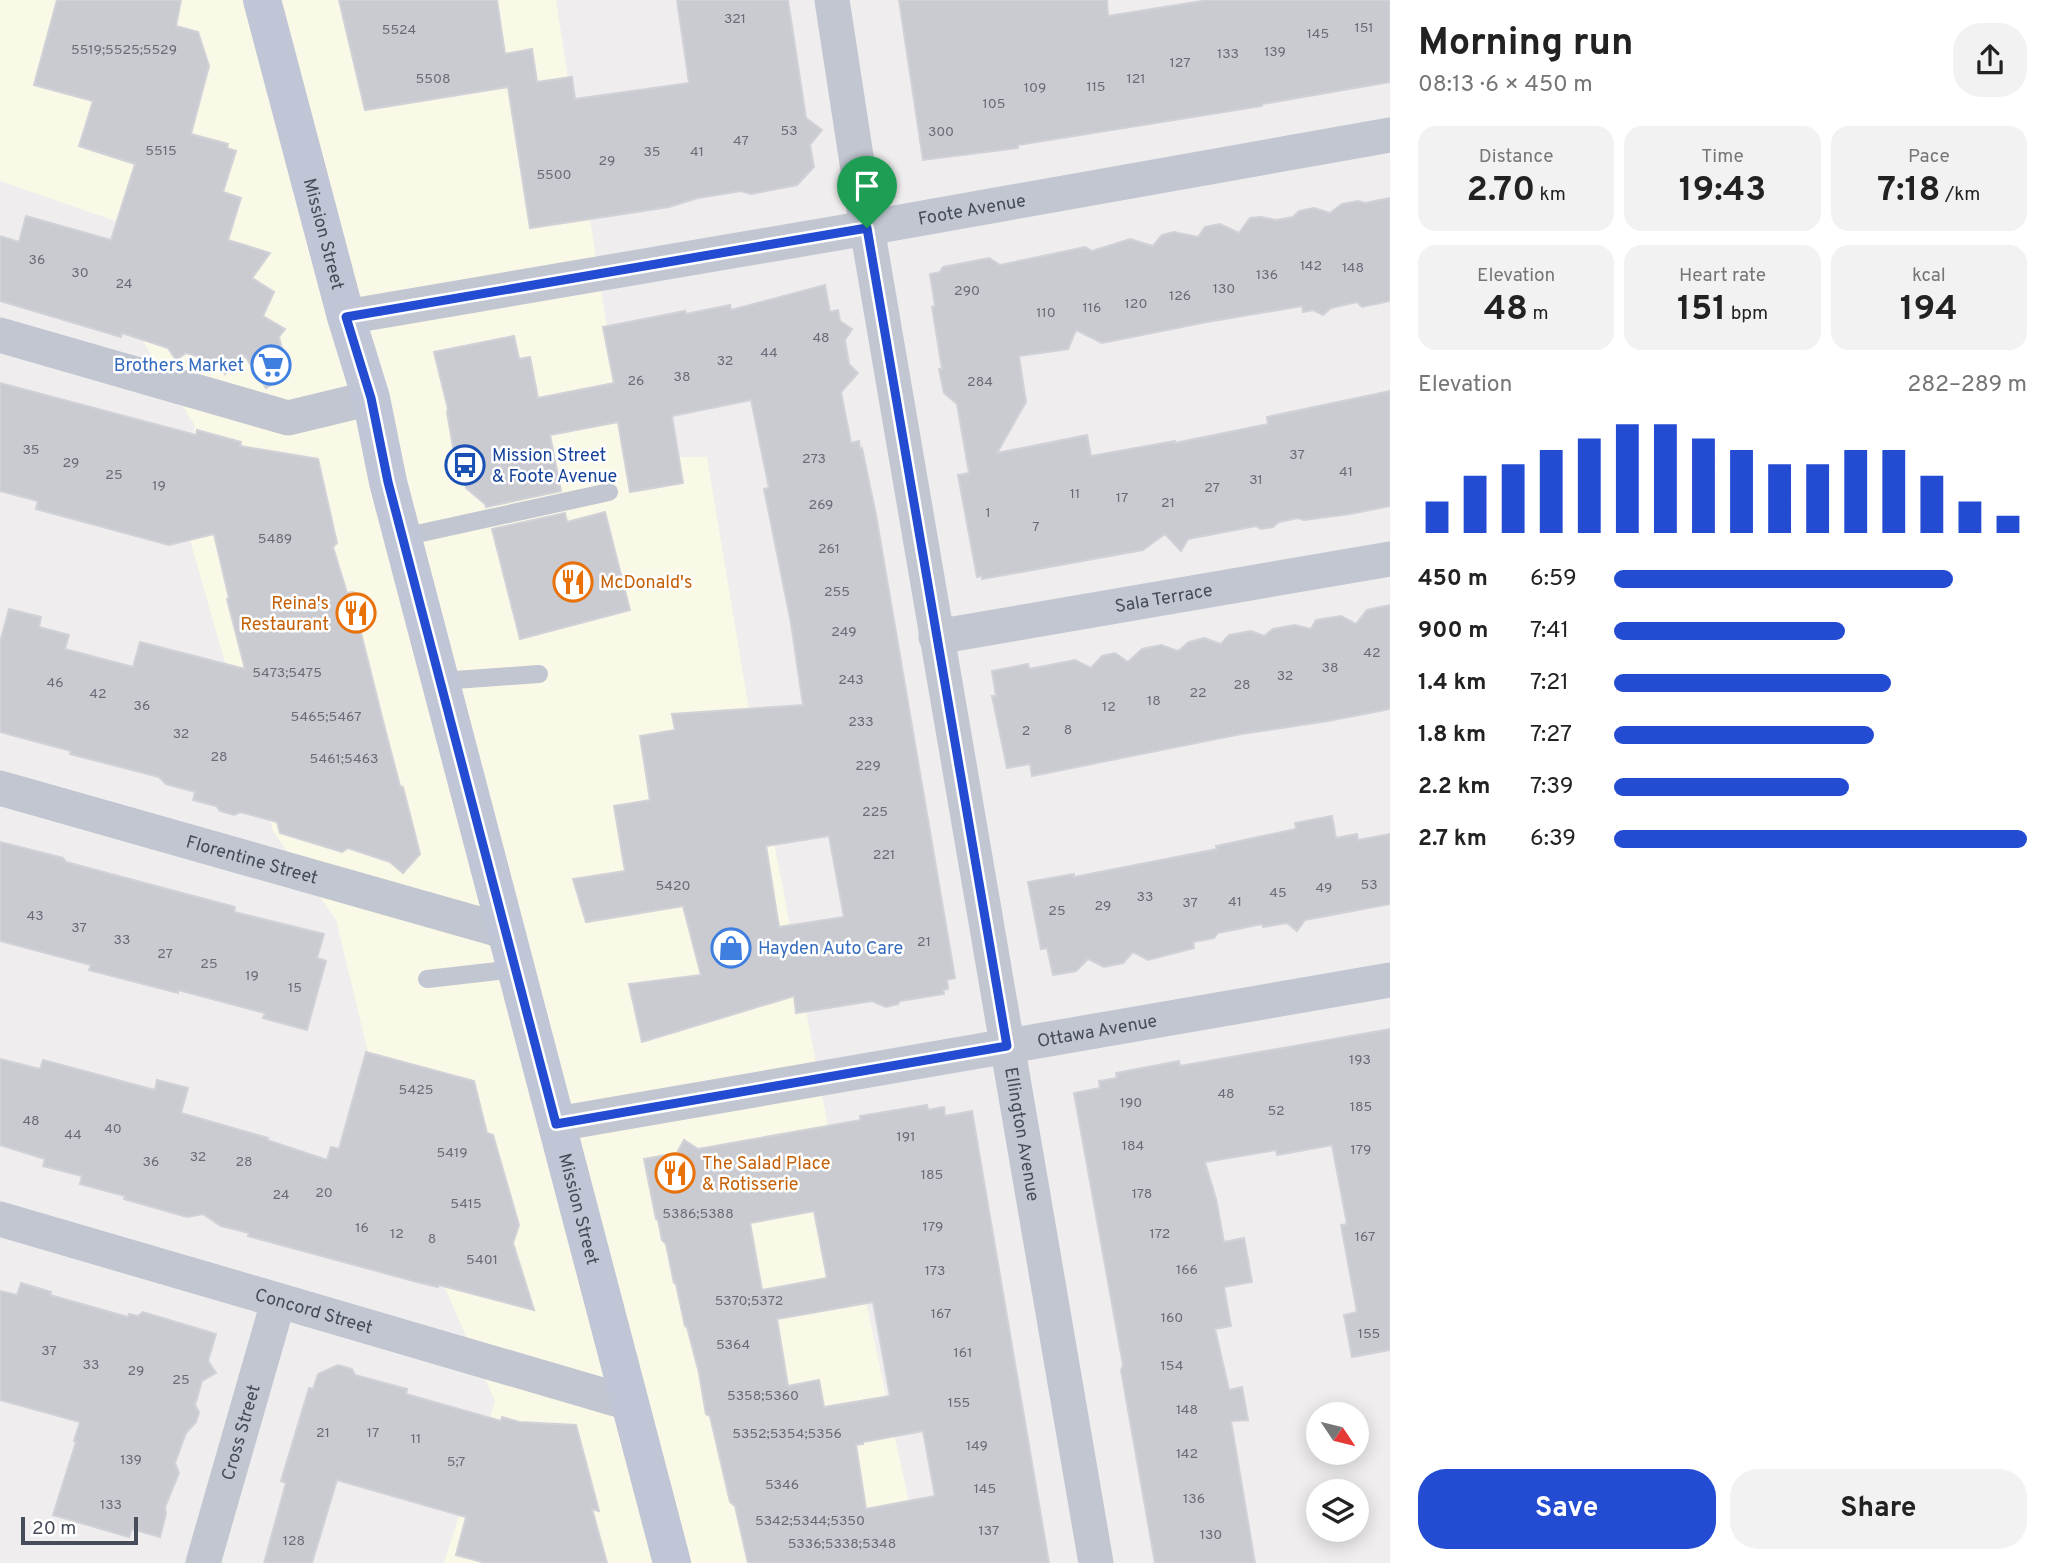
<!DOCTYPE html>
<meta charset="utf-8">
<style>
body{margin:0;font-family:Overpass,sans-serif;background:#f2f2f2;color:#222;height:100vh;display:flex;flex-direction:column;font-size:26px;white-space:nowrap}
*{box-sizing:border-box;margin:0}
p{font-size:23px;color:#767676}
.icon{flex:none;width:38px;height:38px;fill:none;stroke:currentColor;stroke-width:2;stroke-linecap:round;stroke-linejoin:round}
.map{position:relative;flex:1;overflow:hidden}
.side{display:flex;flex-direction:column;background:#fff;width:665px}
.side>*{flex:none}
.needle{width:46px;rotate:125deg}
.tools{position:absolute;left:1306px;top:1402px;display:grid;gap:14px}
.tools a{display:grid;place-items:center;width:63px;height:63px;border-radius:50%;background:#fff;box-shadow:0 4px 18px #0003;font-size:35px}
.scale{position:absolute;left:21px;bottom:18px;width:117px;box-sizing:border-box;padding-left:7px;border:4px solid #464c59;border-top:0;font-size:19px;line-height:24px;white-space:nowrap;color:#464c59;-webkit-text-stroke:5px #fff;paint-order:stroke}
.pin{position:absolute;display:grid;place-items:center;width:60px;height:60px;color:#fff;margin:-72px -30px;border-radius:50% 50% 50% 0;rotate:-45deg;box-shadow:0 0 7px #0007}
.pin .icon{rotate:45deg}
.round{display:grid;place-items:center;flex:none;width:74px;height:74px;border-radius:28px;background:#f2f2f2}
.head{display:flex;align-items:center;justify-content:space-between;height:119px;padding:0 28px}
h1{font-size:38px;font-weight:700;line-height:52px}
.metrics{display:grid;grid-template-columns:repeat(3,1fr);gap:10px;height:119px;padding:7px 28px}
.metrics div{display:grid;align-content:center;border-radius:18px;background:#f2f2f2;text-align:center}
.metrics b{font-size:35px;font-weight:700}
.metrics small{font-size:19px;font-weight:400}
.metrics p{font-size:19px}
.chart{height:196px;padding:14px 28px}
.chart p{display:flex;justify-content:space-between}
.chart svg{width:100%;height:126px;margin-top:7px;stroke:#234cd3;stroke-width:6}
.cta{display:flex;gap:14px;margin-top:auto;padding:14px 28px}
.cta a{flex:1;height:80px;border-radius:28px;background:#234cd3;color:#fff;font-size:28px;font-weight:700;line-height:80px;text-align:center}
.cta a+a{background:#f2f2f2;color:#222}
ul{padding:0 28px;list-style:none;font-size:23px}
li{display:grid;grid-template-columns:112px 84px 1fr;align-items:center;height:52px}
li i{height:18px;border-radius:9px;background:#234cd3}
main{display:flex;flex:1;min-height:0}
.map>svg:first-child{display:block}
</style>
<main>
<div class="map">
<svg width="1390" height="1563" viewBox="0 0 1390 1563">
<rect width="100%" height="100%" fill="#efeded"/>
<polygon fill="#faf8e6" points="0,0 556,0 627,457 707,457 748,704 827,1121 922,1563 444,1563 495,1401 402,1192 336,920 273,831 180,505 195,426 144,343 167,239 0,181"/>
<g fill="#cacbd1" stroke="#d1d1d8" stroke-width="2" fill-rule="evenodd">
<polygon points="57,0 181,0 176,26 198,32 209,66 191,134 228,144 227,148 236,151 223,192 241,198 228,240 270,253 252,278 274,292 263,316 285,329 279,337 286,365 283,377 266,388 245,356 225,374 216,362 186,353 176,360 168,348 122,333 121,337 0,301 0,236 19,242 26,216 111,240 135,164 79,146 93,101 34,85"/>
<polygon points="339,0 497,0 505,54 532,49 537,82 572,77 575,99 689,83 677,0 788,0 806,118 822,130 810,145 814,167 797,185 751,194 741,191 698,198 669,207 530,228 508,87 365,110"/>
<polygon points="899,0 1107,0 1108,16 1208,0 1390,0 1390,82 1262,104 1262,106 1018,145 1018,148 923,160"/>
<polygon points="1390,198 1390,301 1362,307 1357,302 1331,308 1323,315 1313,310 1303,312 1302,306 1207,322 1102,343 1076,330 1068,349 1019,356 1026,402 997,453 1087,435 1091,456 1175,441 1175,443 1268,424 1267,417 1390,391 1390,506 1350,514 1304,520 1298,518 1279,522 1273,527 1261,529 1256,526 1188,539 1181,551 1165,534 1143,550 982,579 982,576 977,577 958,475 969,473 957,404 944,393 939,369 942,369 932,307 935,306 930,274 940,272 943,267 989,258 1000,265 1085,247 1092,251 1130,239 1153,246 1162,235 1174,232 1198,237 1205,227 1220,224 1239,233 1250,218 1261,217 1276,220 1293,217 1299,211 1314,208 1330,213 1342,204 1358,201 1365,203"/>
<path d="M825,285L830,312L838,310L840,321L852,329L845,340L849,364L858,373L841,392L851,443L859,441L860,449L862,448L876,515L955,978L947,980L948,989L943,990L944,994L900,1001L898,1004L886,1007L872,1001L796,1013L794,996L642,1042L629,984L701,975L683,906L586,922L573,879L625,871L614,806L650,800L640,736L675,730L672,714L803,705L791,623L764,489L769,488L751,400L672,416L683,483L630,492L618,422L550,435L561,491L486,507L485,504L466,488L458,450L453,447L447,412L448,409L434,352L514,336L519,359L530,357L538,398L614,383L603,327L685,311L686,314L730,305L731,310ZM829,836L844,917L779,927L766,846Z"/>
<polygon points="0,383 196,435 197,430 241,442 240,446 318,459 337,543 333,547 347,593 353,592 363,628 360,629 384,725 400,786 403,787 420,854 403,873 390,862 348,848 342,852 280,833 277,822 240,812 234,815 220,811 216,806 193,800 195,792 166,784 159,777 70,754 71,751 0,732 0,642 9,609 41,617 39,627 69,635 65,649 133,667 140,642 245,669 227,599 229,598 214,534 169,545 36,509 38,501 0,491"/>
<polygon points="605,512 630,610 520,639 492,529 565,513 567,522"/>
<polygon points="1390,605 1390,709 1328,721 1241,734 1032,776 1030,764 1007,768 992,696 996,696 992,671 1028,664 1029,669 1075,660 1091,668 1102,656 1115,653 1128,662 1142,649 1161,645 1178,651 1189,642 1204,638 1221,644 1229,635 1251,631 1264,636 1273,629 1295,625 1311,629 1316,620 1341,616 1356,624 1367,610"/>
<polygon points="1332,816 1336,838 1357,834 1358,840 1390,834 1390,904 1305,920 1297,931 1287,923 1263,927 1262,924 1218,933 1214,938 1193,942 1194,948 1148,960 1133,952 1123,963 1104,967 1088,959 1076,971 1053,975 1047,948 1041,949 1028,882 1074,874 1074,877 1217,849 1216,846 1296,829 1295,823"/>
<polygon points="0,842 63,858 66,862 235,907 234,912 324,934 317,958 326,961 307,1030 263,1018 265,1013 178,990 178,993 89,970 91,965 0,941"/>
<polygon points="1390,1029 1390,1350 1352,1357 1344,1315 1357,1312 1341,1225 1347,1224 1332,1145 1277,1155 1276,1150 1205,1162 1216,1199 1224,1242 1244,1238 1252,1282 1224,1287 1231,1326 1215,1329 1229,1390 1242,1387 1248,1420 1231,1421 1255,1563 1155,1563 1121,1370 1123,1365 1074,1093 1100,1088 1099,1081 1117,1078 1116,1073 1179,1061 1180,1066"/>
<polygon points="366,1052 474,1081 487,1133 493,1135 519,1225 513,1243 534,1310 439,1285 438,1287 417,1282 248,1236 249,1233 221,1226 203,1214 187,1217 124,1199 125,1196 80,1184 82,1176 43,1166 45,1159 0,1145 0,1059 40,1069 43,1060 155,1090 157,1080 188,1088 181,1113 268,1138 267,1140 327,1160 331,1147 339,1149"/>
<path d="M927,1105L928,1110L944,1107L945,1116L972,1111L1049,1563H748L735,1506L730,1502L710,1416L706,1414L699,1373L687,1327L685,1326L676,1284L674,1283L666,1244L662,1240L658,1220L656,1219L644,1159L677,1153L684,1140L698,1149L861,1120L860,1116ZM814,1211L827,1278L762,1290L750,1223ZM873,1302L890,1396L824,1407L819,1380L788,1386L777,1319ZM923,1431L935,1496L866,1509L856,1445L863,1444V1442Z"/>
<polygon points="21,1283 51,1292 50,1295 128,1317 129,1314 138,1316 143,1312 216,1334 208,1361 216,1373 202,1381 195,1405 199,1412 196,1422 186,1433 175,1463 179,1473 165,1507 166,1514 160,1537 132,1529 129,1537 53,1515 76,1442 74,1441 80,1422 0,1400 0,1291 17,1295"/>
<polygon points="338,1365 352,1369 355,1375 407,1389 406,1394 501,1421 502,1417 519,1422 576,1425 599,1511 592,1509 607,1563 486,1563 456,1555 466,1517 337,1480 312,1563 264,1563 286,1483 281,1481 309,1388 313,1389 318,1374"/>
</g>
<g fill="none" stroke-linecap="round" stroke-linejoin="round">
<g stroke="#c1c6d1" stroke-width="18">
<polyline points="403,537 609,492"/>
<polyline points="441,681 539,674"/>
<polyline points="427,979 516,969"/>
</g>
<g stroke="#c1c6d1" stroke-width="35">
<path id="s1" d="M832,0L867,228L1096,1563"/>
<path id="s2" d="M346,317L867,228L1390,135"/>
<polyline points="0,335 288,418 371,398"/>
<path id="s3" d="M936,637L1390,559"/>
<path id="s4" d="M0,788L507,932"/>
<path id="s5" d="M557,1124L1390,980"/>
<path id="s6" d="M0,1219L629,1403"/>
<path id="s7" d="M203,1563L278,1302"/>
</g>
<path stroke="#c0c6d5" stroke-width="38" id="s8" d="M262,0L346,317L371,398L388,482L672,1563"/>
</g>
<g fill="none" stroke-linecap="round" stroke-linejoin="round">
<g stroke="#fff" stroke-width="14">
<polygon id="route" points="867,228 1007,1046 556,1124 388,482 371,398 346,317"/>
</g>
<use href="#route" stroke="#234cd3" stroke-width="9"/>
</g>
<defs>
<g id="supermarket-ring" transform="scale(2.0125)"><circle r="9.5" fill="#fff" stroke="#3f7fe0" stroke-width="1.5"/><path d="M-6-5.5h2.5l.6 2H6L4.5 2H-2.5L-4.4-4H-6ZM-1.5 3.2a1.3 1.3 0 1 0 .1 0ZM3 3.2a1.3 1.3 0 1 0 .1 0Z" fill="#3f7fe0"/></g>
<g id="bus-ring" transform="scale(2.0125)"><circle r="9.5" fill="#fff" stroke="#1a4fb4" stroke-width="1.5"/><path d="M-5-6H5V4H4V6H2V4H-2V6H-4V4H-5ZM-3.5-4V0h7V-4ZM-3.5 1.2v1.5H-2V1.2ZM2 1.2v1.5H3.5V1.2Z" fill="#1a4fb4"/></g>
<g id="restaurant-ring" transform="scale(2.0125)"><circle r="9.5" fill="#fff" stroke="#e8710a" stroke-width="1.5"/><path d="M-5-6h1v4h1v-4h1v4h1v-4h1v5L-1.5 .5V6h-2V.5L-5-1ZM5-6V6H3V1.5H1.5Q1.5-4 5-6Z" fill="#e8710a"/></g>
<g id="shop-ring" transform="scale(2.0125)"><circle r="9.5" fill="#fff" stroke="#3f7fe0" stroke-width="1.5"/><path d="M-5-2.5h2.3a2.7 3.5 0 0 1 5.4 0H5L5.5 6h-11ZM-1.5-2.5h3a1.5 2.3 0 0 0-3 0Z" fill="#3f7fe0"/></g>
</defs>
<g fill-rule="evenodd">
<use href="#supermarket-ring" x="271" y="365"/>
<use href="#bus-ring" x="465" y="465"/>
<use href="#restaurant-ring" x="573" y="582"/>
<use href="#restaurant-ring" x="356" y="613"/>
<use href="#shop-ring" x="731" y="948"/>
<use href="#restaurant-ring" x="675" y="1173"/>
</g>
<g text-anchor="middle" stroke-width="5" stroke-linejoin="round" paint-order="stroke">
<g font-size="14" fill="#676c77">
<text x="735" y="23">321</text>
<text x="1364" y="32">151</text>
<text x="399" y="34">5524</text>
<text x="1318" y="38">145</text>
<text x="124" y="54">5519;5525;5529</text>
<text x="1275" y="56">139</text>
<text x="1228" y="58">133</text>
<text x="1180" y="67">127</text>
<text x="433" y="83">5508</text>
<text x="1136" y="83">121</text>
<text x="1096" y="91">115</text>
<text x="1035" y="92">109</text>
<text x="994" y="108">105</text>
<text x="789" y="135">53</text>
<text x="941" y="136">300</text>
<text x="741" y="145">47</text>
<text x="161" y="155">5515</text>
<text x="652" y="156">35</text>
<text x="697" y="156">41</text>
<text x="607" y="165">29</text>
<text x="554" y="179">5500</text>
<text x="37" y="264">36</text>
<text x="1311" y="270">142</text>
<text x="1353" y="272">148</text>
<text x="80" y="277">30</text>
<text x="1267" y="279">136</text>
<text x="124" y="288">24</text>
<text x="1224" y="293">130</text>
<text x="967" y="295">290</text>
<text x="1180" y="300">126</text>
<text x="1136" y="308">120</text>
<text x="1092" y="312">116</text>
<text x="1046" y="317">110</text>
<text x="821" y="342">48</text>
<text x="769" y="357">44</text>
<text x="725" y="365">32</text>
<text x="682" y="381">38</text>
<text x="636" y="385">26</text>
<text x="980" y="386">284</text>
<text x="31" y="454">35</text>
<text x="1297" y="459">37</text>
<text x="814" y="463">273</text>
<text x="71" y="467">29</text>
<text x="1346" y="476">41</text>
<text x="114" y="479">25</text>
<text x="1256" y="484">31</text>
<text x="159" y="490">19</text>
<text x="1212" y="492">27</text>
<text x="1075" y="498">11</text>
<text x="1122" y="502">17</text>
<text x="1168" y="507">21</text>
<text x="821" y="509">269</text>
<text x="988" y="517">1</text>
<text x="1036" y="531">7</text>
<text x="275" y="543">5489</text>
<text x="829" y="553">261</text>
<text x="837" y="596">255</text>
<text x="844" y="636">249</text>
<text x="1372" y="657">42</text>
<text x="1330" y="672">38</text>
<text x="287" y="677">5473;5475</text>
<text x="1285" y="680">32</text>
<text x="851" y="684">243</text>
<text x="55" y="687">46</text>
<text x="1242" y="689">28</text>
<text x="1198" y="697">22</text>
<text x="98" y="698">42</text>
<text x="1154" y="705">18</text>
<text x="142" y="710">36</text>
<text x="1109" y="711">12</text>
<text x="326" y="721">5465;5467</text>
<text x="861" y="726">233</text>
<text x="1068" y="734">8</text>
<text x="1026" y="735">2</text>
<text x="181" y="738">32</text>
<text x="219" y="761">28</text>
<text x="344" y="763">5461;5463</text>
<text x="868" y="770">229</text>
<text x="875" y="816">225</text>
<text x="884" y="859">221</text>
<text x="1369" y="889">53</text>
<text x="673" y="890">5420</text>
<text x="1324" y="892">49</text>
<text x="1278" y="897">45</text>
<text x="1145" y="901">33</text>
<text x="1235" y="906">41</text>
<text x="1190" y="907">37</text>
<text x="1103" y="910">29</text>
<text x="1057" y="915">25</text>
<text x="35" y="920">43</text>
<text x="79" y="932">37</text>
<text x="122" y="944">33</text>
<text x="924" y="946">21</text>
<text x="165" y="958">27</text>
<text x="209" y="968">25</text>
<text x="252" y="980">19</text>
<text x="295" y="992">15</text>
<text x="1360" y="1064">193</text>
<text x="416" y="1094">5425</text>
<text x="1226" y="1098">48</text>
<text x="1131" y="1107">190</text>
<text x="1361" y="1111">185</text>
<text x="1276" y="1115">52</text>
<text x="31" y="1125">48</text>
<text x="113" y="1133">40</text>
<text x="73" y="1139">44</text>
<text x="906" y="1141">191</text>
<text x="1133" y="1150">184</text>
<text x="1361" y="1154">179</text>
<text x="452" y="1157">5419</text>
<text x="198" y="1161">32</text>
<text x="151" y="1166">36</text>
<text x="244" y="1166">28</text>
<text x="932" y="1179">185</text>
<text x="324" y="1197">20</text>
<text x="1142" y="1198">178</text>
<text x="281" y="1199">24</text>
<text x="466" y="1208">5415</text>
<text x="698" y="1218">5386;5388</text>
<text x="933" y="1231">179</text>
<text x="362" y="1232">16</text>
<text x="397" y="1238">12</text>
<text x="1160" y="1238">172</text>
<text x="1365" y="1241">167</text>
<text x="432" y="1243">8</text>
<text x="482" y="1264">5401</text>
<text x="1187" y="1274">166</text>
<text x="935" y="1275">173</text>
<text x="749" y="1305">5370;5372</text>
<text x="941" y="1318">167</text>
<text x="1172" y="1322">160</text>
<text x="1369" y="1338">155</text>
<text x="733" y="1349">5364</text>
<text x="49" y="1355">37</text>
<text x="963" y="1357">161</text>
<text x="91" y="1369">33</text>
<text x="1172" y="1370">154</text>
<text x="136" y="1375">29</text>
<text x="181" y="1384">25</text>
<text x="763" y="1400">5358;5360</text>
<text x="959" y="1407">155</text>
<text x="1187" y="1414">148</text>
<text x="323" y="1437">21</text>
<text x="373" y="1437">17</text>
<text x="787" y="1438">5352;5354;5356</text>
<text x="416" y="1443">11</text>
<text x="977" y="1450">149</text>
<text x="1187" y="1458">142</text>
<text x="131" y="1464">139</text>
<text x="456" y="1466">5;7</text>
<text x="782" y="1489">5346</text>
<text x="985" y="1493">145</text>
<text x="1194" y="1503">136</text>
<text x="111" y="1509">133</text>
<text x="810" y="1525">5342;5344;5350</text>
<text x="989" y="1535">137</text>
<text x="1211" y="1539">130</text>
<text x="294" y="1545">128</text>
<text x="842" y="1548">5336;5338;5348</text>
</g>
<g font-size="18" fill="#464c59" stroke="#fff">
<text dy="6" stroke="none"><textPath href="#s2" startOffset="635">Foote Avenue</textPath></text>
<text dy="6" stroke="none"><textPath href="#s8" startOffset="242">Mission Street</textPath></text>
<text dy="6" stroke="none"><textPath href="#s3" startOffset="231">Sala Terrace</textPath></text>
<text dy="6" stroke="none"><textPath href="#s4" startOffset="262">Florentine Street</textPath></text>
<text dy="6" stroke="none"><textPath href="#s5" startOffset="548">Ottawa Avenue</textPath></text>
<text dy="6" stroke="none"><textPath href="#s1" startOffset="1150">Ellington Avenue</textPath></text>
<text dy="6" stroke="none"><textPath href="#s8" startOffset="1250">Mission Street</textPath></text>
<text dy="6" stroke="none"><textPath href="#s6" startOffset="327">Concord Street</textPath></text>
<text dy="6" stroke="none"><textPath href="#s7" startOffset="136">Cross Street</textPath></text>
</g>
<g font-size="18" fill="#366cbe" stroke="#fff" text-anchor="end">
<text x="244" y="371">Brothers Market</text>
<text x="758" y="954" text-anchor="start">Hayden Auto Care</text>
</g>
<g font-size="18" fill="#164399" stroke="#fff" text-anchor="start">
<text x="492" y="461">Mission Street<tspan x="492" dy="21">&amp; Foote Avenue</tspan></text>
</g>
<g font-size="18" fill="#c56008" stroke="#fff" text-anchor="start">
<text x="600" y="588">McDonald's</text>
<text x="329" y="609" text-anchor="end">Reina's<tspan x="329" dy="21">Restaurant</tspan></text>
<text x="702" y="1169">The Salad Place<tspan x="702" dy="21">&amp; Rotisserie</tspan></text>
</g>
</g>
</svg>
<div class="tools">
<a><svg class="needle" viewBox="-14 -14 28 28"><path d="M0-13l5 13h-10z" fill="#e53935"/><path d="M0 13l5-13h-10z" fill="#767676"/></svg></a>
<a><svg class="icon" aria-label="layers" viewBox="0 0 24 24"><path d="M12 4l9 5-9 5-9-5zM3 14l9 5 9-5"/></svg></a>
</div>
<div class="scale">20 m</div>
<div class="pin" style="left:867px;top:228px;background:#1e9e55"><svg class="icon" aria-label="arrive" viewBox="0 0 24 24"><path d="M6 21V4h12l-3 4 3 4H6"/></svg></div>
</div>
<section class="side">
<div class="head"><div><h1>Morning run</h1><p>08:13 · 6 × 450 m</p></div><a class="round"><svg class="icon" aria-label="share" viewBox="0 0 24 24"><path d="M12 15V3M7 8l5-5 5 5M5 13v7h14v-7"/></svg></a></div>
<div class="metrics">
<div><p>Distance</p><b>2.70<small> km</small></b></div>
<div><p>Time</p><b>19:43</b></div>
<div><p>Pace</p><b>7:18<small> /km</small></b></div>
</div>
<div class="metrics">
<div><p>Elevation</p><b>48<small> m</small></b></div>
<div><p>Heart rate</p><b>151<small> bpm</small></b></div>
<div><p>kcal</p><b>194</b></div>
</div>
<div class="chart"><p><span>Elevation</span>282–289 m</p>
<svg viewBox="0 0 160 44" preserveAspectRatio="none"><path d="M5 44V33M15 44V24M25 44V20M35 44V15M45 44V11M55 44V6M65 44V6M75 44V11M85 44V15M95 44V20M105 44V20M115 44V15M125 44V15M135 44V24M145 44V33M155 44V38"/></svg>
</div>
<ul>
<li><b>450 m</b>6:59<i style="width:82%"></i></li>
<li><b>900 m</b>7:41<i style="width:56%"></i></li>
<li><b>1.4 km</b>7:21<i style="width:67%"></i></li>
<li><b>1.8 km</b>7:27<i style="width:63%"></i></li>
<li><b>2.2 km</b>7:39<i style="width:57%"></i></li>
<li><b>2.7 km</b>6:39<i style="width:100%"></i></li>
</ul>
<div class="cta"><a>Save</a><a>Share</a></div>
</section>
</main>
